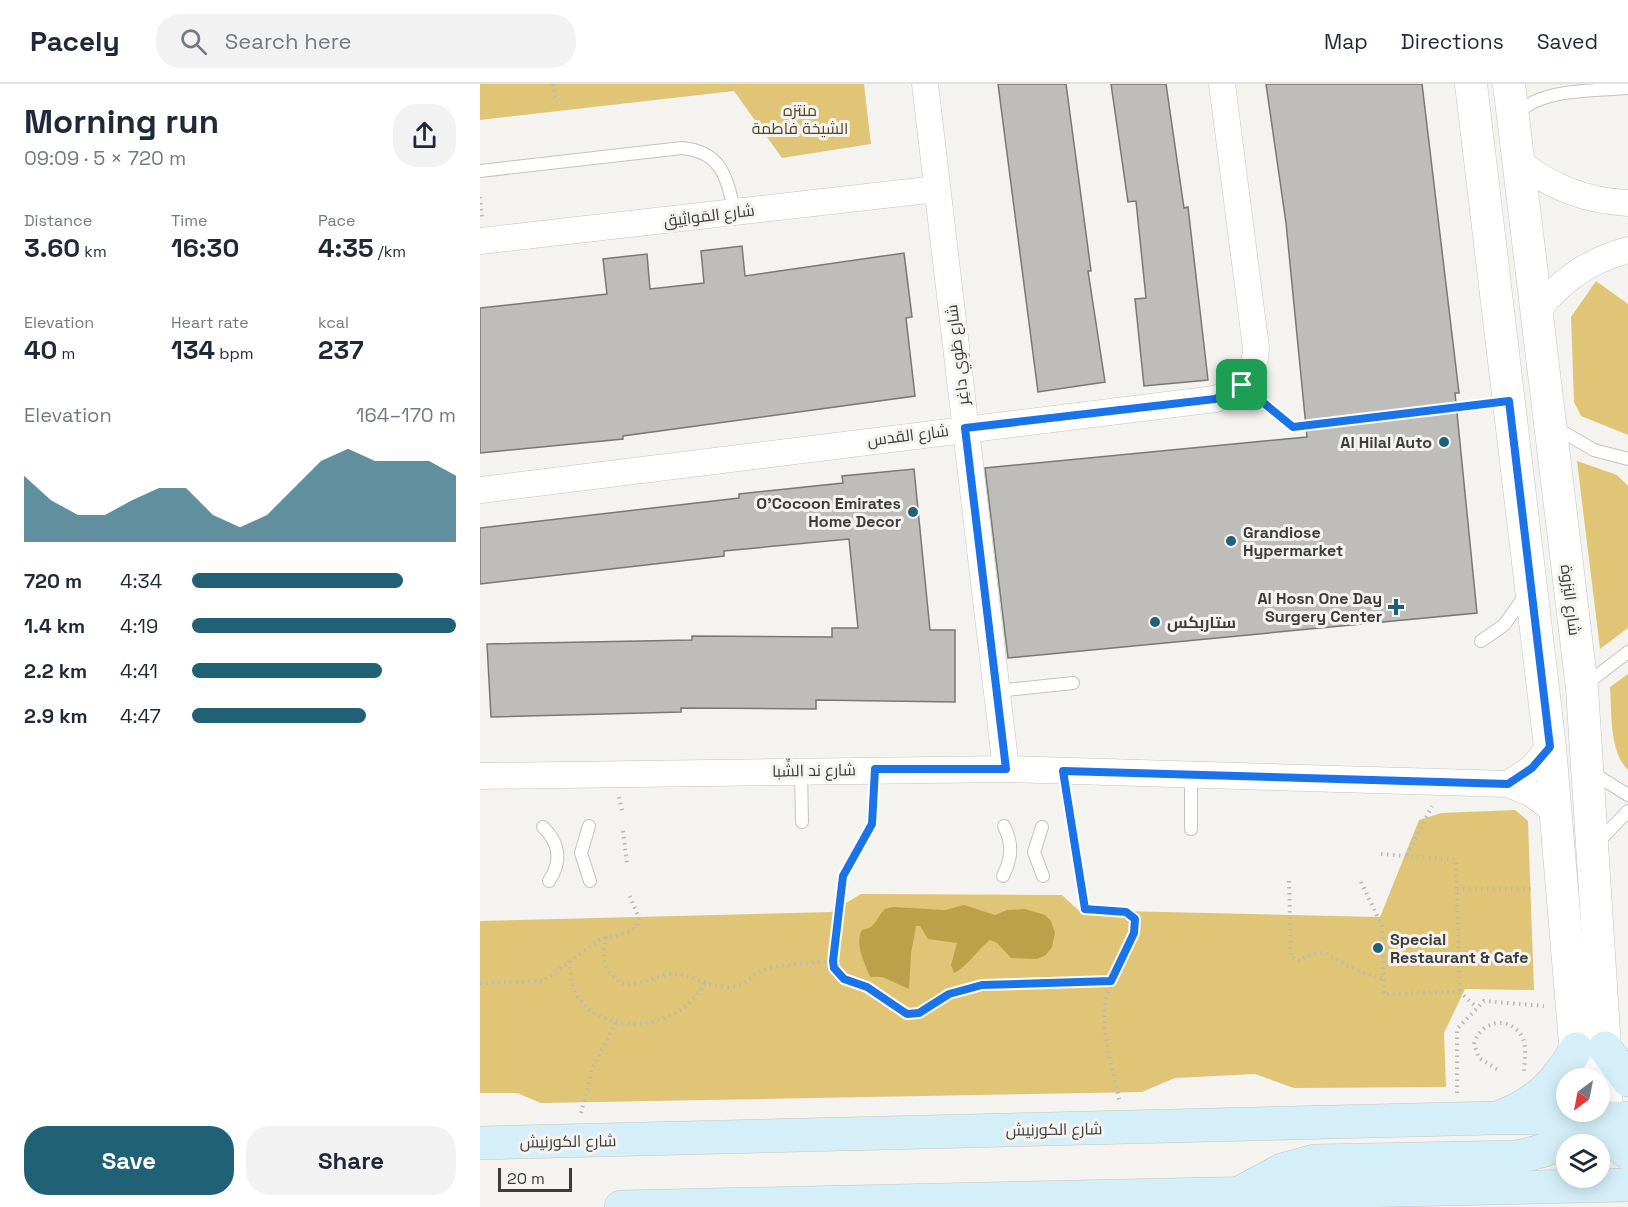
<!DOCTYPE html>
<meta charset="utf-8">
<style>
body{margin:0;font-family:"Space Grotesk",Cairo,sans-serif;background:#f2f2f3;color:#1f2937;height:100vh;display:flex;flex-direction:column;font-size:22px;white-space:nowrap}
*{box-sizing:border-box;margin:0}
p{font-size:20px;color:#747a83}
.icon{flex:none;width:33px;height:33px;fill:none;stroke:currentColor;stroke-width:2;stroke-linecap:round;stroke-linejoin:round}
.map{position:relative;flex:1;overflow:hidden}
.side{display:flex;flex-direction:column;background:#fff;width:480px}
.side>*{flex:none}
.needle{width:39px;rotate:212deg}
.buttons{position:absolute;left:1076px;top:984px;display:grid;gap:12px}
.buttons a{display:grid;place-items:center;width:54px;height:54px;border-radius:50%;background:#fff;box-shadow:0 3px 15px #0003;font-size:30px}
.scale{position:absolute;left:18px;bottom:15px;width:74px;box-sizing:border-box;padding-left:6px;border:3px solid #3c3c3b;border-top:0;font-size:16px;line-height:21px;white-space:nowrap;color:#3c3c3b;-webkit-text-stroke:4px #f4f3f0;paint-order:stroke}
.pin{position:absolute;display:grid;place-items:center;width:51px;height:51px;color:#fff;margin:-26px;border-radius:12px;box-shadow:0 3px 9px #0006}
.round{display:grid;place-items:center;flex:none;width:63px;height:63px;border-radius:24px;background:#f2f2f3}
.summary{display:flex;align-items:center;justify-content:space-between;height:102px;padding:0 24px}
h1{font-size:33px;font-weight:600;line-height:45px}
.metrics{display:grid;grid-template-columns:repeat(3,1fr);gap:9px;height:102px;padding:6px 24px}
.metrics div{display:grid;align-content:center}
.metrics b{font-size:26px;font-weight:600}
.metrics small{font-size:16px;font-weight:400}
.metrics p{font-size:16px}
.chart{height:168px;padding:12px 24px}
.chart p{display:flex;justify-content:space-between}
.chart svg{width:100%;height:108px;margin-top:6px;fill:#216176;opacity:.7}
.cta{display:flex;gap:12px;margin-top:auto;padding:12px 24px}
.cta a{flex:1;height:69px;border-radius:24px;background:#216176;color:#fff;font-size:24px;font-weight:600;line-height:69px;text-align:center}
.cta a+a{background:#f2f2f3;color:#1f2937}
ul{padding:0 24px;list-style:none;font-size:20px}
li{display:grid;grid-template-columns:96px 72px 1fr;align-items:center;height:45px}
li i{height:15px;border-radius:8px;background:#216176}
header{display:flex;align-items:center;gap:36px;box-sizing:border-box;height:84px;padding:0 30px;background:#fff;border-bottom:2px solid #e0e1e3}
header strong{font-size:28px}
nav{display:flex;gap:33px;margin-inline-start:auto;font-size:21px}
.search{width:420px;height:54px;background:#f2f2f3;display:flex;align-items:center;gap:15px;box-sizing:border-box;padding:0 21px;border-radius:24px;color:#747a83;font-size:22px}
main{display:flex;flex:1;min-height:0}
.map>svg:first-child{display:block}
</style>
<header>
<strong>Pacely</strong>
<div class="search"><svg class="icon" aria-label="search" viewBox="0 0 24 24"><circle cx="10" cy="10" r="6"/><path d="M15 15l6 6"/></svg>Search here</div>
<nav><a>Map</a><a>Directions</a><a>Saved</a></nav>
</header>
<main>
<section class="side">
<div class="summary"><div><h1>Morning run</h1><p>09:09 · 5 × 720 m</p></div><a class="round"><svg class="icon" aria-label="share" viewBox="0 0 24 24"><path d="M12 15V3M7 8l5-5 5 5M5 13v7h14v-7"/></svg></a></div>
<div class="metrics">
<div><p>Distance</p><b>3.60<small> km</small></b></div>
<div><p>Time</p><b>16:30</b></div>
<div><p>Pace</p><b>4:35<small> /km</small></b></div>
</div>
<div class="metrics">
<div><p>Elevation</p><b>40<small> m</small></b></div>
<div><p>Heart rate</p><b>134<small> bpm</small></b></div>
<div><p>kcal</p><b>237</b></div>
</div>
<div class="chart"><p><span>Elevation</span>164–170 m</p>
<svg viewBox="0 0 160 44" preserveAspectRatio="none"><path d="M0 44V17L10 27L20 33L30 33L40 27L50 22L60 22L70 33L80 38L90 33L100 22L110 11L120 6L130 11L140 11L150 11L160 17V44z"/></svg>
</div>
<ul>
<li><b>720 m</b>4:34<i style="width:80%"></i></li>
<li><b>1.4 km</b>4:19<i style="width:100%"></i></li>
<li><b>2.2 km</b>4:41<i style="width:72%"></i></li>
<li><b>2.9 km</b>4:47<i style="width:66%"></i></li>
</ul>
<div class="cta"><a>Save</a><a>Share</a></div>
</section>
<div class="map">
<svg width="1148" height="1123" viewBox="0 0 1148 1123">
<rect width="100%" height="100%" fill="#f4f3f0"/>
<g fill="#e1c577">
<polygon points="0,0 384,0 391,60 302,74 254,7 0,36"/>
<polygon points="1116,197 1148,220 1148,351 1101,332 1094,318 1091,233"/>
<polygon points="1097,377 1137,391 1148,402 1148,544 1120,565"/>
<path d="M1148,590V686C1129,667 1132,629 1130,603Z"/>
<polygon points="1035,726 1048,737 1054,906 985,905 964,949 966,1003 814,1004 775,990 695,994 662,1008 61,1019 37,1009 0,1009 0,837 351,828 381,810 582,811 598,826 900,833 939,736 961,729"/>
</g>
<path fill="#bda04a" d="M484,821L515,831L527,826L545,825L565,831L571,837L575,849L572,863L566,871L557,875L531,874L517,859L510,856C499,864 486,884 474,889L471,881L477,859L448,855L440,842H436L431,870L429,905L402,893H390C385,879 374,860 382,846C396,844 396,834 405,825L413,823L465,826Z"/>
<g fill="#bebdba" stroke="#797875" stroke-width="1.5">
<polygon points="518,0 586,0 611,187 608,187 625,298 558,308"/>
<polygon points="631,0 686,0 704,124 708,123 728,296 664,302 655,215 666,214 656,117 648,118"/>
<polygon points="786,0 942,0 979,309 975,309 997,529 528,574 505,384 827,353 806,139"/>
<polygon points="262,162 265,192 424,169 432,233 426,234 435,312 143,352 143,355 0,369 0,224 127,210 123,175 167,170 170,205 224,199 221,167"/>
<polygon points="434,385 450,546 475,546 475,618 336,616 336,625 201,624 201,628 11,633 7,560 212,556 212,552 352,553 352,544 378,544 369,455 244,467 244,472 0,500 0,444 259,414 259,410 363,399 362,392"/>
</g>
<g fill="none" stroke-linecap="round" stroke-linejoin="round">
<g stroke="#c4c3c0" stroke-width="14">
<g id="service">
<path d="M1037,31C1057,4 1117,7 1148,4"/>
<path d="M0,87L202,64C243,68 246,94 255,128"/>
<polyline points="1076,344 1114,366 1148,375"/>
<polyline points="1001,557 1024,541 1046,510"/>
<polyline points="1105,601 1148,568"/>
<polyline points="516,607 593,599"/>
<polyline points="321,686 322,738"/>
<polyline points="1111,688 1148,711"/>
<polyline points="109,742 101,769 110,797"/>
<path d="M63,743C80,759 82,778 69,797"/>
<polyline points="562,743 554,768 563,792"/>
<polyline points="711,745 711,690"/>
<polyline points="1118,758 1148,727"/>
<path d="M523,792C532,774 533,760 524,742"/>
</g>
</g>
<g stroke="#c4c3c0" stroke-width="27">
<g id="minor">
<polyline points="445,0 526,685"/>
<path d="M1038,77C1071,103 1105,117 1148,119"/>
<polyline points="0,157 457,105"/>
<path d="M1056,229C1079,197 1110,176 1148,166"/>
<path d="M0,406L735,315C761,307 775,291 776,264L742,0"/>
<polyline points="0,692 526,685 1028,700 1052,710 1077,729"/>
<polyline points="1028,700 1052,684 1070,663"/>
</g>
</g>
<g stroke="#c4c3c0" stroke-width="33">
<g id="tertiary">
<polyline points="991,0 1070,663 1098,994"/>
<polyline points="1029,0 1102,604 1125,964 1127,1034"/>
</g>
</g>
<g stroke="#c4c3c0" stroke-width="34">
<g id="secondary">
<polyline points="1125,964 1148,996"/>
<path d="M1022,1032C1057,1019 1078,997 1096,965"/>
<polyline points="1102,1034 1148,1069"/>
<polyline points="0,1059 1014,1034 1148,1034"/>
<path d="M763,1107L802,1086L835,1077L1036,1073C1069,1067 1100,1054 1127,1034"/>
<polyline points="141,1123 1148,1101"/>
</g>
</g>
<g stroke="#b9b8b6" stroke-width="4" stroke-dasharray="1.5 4.5" stroke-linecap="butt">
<polyline points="73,0 76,16"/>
<polyline points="0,113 2,133"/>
<polyline points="780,316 813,343 1002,321"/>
<polyline points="394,710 392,740 363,792 353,877 357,890 401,911 421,928 433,930 469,910 502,901 631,897"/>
<path d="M587,711L605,825L646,828L655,835C658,851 631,893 626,916C620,952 633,982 639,1016"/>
<polyline points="139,713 142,727"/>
<polyline points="143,747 147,779"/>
<polyline points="901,770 976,776 980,908"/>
<polyline points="927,771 952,722"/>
<polyline points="809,797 811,873 820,877 831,870 845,869 880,888 903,895"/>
<polyline points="881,798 902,842 904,910 980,908 997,924"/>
<polyline points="977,805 1054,805"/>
<path d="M127,853C123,863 122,874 127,884C144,917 174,889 194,890C212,891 228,902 247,903C268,903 269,891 284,886C305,879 331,880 353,877"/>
<path d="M89,877C91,889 91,903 98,913C120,947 174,946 203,924C213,917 219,908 225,899"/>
<polyline points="0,899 63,897 119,856 149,848 156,843 159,834 149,810"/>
<path d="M1017,985L999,974L994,960C1000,936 1032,930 1043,955C1047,964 1044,978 1044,988"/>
<polyline points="977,1009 977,945 1004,917 1064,922"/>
<polyline points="101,1029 113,983 136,938"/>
</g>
<use href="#service" stroke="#fff" stroke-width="12"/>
<use href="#minor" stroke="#fff" stroke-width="26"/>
<use href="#tertiary" stroke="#fff" stroke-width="32"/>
<use href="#secondary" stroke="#d5eff8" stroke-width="33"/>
</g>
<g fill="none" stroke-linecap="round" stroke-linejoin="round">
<g stroke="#fff" stroke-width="12">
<polygon id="route" points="762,301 813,343 1029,317 1070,663 1052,684 1028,700 583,687 605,825 646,828 655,835 654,849 631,897 502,901 469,910 439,929 427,930 387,903 364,895 354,884 353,877 363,792 392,740 395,685 526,685 485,344 735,315 754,307"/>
</g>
<use href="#route" stroke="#1a73e8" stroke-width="8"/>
</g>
<g fill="#216176" stroke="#f4f3f0" stroke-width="2">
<circle cx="964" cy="358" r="6"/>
<circle cx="433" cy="428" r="6"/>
<circle cx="751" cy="457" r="6"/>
<path d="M913 514h6v6h6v6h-6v6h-6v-6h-6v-6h6z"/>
<circle cx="675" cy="538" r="6"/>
<circle cx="898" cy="864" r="6"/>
</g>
<g text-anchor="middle" stroke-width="6" stroke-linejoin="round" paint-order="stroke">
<g font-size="16" fill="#534622" stroke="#f4f3f0">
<text x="320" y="32">منتزه<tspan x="320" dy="18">الشيخة فاطمة</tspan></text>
</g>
<g font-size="16" fill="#3c3c3b" stroke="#f4f3f0">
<text transform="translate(229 131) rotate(-7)" y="6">شارع المَواثِيق</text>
<text transform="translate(477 271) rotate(-97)" y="6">شارع طَوِي داغِر</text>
<text transform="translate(428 351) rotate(-7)" y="6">شارع القدس</text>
<text transform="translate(1091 516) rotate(83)" y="6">شارع اليَزوة</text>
<text transform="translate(334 686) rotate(-1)" y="6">شارع ند الشِّبا</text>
<text transform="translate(574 1045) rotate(-1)" y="6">شارع الكورنيش</text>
<text transform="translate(88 1057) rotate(-1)" y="6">شارع الكورنيش</text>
</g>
<g font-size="16" font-weight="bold" fill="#3c3c3b" stroke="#f4f3f0" text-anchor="end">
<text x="952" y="364">Al Hilal Auto</text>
<text x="421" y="425">O'Cocoon Emirates<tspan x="421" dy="18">Home Decor</tspan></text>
<text x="763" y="454" text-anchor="start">Grandiose<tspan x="763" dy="18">Hypermarket</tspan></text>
<text x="902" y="520">Al Hosn One Day<tspan x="902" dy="18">Surgery Center</tspan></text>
<text x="687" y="544" text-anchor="start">ستاربكس</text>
<text x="910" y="861" text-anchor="start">Special<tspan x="910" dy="18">Restaurant &amp; Cafe</tspan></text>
</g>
</g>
</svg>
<div class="buttons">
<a><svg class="needle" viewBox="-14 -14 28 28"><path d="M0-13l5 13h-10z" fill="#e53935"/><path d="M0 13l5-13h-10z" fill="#747a83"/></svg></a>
<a><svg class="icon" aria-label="layers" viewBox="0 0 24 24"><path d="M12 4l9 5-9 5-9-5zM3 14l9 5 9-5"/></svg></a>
</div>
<div class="scale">20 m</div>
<div class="pin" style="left:762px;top:301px;background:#1e9e55"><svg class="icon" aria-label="arrive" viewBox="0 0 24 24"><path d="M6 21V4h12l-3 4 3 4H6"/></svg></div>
</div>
</main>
